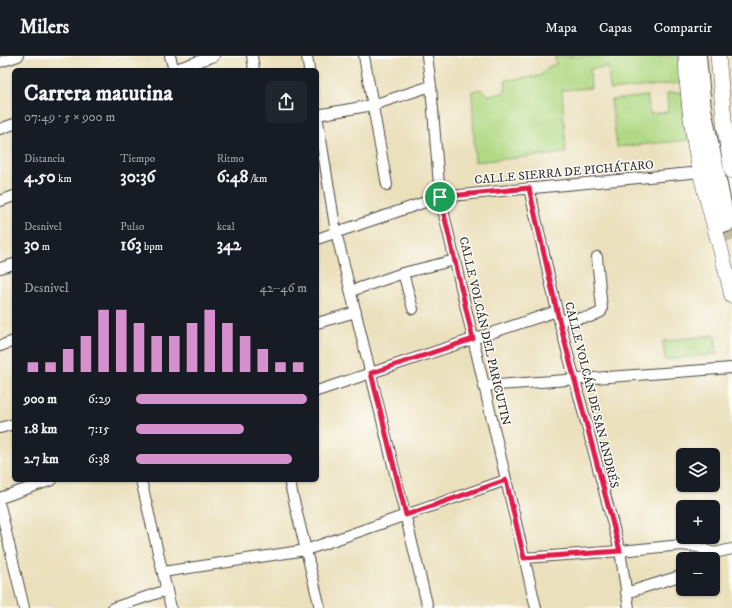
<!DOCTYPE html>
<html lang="es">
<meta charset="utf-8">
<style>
body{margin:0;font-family:"IM FELL DW Pica",serif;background:#20242c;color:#f1f3f6;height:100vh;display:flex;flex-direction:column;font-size:15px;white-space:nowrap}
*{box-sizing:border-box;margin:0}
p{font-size:13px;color:#9ea1a6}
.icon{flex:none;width:22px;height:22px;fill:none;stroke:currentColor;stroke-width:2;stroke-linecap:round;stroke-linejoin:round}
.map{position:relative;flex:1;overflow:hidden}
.side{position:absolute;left:12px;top:12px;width:307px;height:414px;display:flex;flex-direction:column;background:#171b24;border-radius:6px;box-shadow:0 1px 3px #0004}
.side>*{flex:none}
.buttons{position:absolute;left:676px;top:392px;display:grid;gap:8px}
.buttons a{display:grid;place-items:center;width:44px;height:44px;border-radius:6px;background:#171b24;box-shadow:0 1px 3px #0004;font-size:20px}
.pin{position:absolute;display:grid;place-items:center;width:34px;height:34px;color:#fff;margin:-17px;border:2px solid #fff;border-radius:50%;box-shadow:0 1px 4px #0007}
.round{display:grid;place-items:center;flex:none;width:42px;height:42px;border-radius:6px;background:#20242c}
.head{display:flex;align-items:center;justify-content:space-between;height:68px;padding:0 12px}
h1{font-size:22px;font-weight:800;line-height:30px}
.stats{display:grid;grid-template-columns:repeat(3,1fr);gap:6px;height:68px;padding:4px 12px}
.stats div{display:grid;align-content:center}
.stats b{font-size:17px;font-weight:800}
.stats small{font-size:11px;font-weight:400}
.stats p{font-size:11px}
.chart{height:112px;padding:8px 12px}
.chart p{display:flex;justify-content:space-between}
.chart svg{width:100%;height:72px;margin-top:4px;stroke:#d690ce;stroke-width:6}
ul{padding:0 12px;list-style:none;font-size:13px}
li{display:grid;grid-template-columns:64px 48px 1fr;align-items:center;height:30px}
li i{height:10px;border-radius:5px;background:#d690ce}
header{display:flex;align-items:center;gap:24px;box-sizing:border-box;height:56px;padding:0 20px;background:#171b24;border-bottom:1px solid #363941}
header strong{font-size:19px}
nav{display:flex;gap:22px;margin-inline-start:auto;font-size:14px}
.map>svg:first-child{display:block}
</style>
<header>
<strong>Milers</strong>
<nav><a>Mapa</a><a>Capas</a><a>Compartir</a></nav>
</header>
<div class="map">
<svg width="732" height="552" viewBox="0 0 732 552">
<rect width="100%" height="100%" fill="#fdfcf7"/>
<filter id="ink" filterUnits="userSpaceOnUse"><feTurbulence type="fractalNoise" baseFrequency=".025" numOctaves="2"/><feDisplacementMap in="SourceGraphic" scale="8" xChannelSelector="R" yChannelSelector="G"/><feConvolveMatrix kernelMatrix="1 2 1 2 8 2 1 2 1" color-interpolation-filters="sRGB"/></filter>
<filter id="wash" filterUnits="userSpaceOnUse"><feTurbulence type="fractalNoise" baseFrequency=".012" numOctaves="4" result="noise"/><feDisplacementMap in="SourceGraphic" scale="16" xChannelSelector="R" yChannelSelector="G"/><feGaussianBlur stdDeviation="0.9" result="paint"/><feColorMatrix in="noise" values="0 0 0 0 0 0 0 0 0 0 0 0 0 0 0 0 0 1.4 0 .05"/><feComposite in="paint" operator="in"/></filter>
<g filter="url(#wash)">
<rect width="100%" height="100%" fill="#ebe0bc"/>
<g fill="#b1d984" stroke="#6e8258">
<polygon points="555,0 679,0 681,27 610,34 608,11 590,13 591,32 562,34 566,97 475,106 472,35 481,33 488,39 505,37 506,24 540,20 549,10 556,9"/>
<polygon points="682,36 689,84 617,91 611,44 647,40 650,58 668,56 667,37"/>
<polygon points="715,279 717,298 665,304 663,285"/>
</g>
</g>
<g filter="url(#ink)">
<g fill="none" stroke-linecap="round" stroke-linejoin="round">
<polyline stroke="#c5bc9f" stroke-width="18" stroke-dasharray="18 9" stroke-linecap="butt" points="726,167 732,190"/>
<g stroke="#484641" stroke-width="12">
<g id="street">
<polyline points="170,0 174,14"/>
<polyline points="252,0 254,14"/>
<polyline points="307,0 309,14"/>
<polyline points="364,0 387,129"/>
<polyline points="427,0 431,30 440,141 536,552"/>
<polyline points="0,6 18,0"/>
<polyline points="173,14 214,0"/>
<polyline points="0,73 14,68"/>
<polyline points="529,132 559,264 620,495 629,552"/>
<polyline points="0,145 14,140"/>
<polyline points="317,183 440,141 701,116"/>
<polyline points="0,212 14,208"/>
<polyline points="403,217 413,253"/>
<polyline points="351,235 403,217 455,204"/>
<polyline points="559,264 590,261 601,256 602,253 597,201"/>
<polyline points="317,267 356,256"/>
<polyline points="0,290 14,285"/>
<polyline points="484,330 732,312"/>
<polyline points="317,335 557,255"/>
<polyline points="0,372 14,368"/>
<polyline points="141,424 171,552"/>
<polyline points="289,424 320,552"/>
<polyline points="0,442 52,424"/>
<polyline points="0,450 24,552"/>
<polyline points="524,502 620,495 682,489 698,491 714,497"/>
<polyline points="709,503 714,497 732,493"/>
<polyline points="163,516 306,494 506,424"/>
<polyline points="626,537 683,519"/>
<polyline points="113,552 167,534"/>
<polyline points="428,552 336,176 317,59 373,49 431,30"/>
</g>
</g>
<g stroke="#484641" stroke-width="16">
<g id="primary">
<path d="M686,0C687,39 692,77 700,115C710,157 723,198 732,240"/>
<polyline points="718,0 725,74 732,115"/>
</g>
</g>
<g stroke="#484641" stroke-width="20">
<polyline id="highway" points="697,0 702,53 726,167"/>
</g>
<use href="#street" stroke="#fff" stroke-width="10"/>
<use href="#primary" stroke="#fff" stroke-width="15"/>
<use href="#highway" stroke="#fff" stroke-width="18"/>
</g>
</g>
<g fill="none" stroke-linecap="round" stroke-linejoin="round" filter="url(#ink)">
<g stroke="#fff" stroke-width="8">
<polygon id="route" points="529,132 559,264 620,495 524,502 506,424 406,459 371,317 473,283 440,141"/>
</g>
<use href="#route" stroke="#e11d48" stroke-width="5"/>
</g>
<g text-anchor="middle" stroke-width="3" stroke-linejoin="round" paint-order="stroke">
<g font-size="12" fill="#2b2b2b" stroke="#fdfcf7">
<text transform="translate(564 116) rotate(-5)" y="4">CALLE SIERRA DE PICHÁTARO</text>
<text transform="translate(485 275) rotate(77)" y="4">CALLE VOLCÁN DEL PARICUTIN</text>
<text transform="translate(592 339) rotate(76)" y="4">CALLE VOLCÁN DE SAN ANDRÉS</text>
</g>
</g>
</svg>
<div class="buttons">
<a><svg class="icon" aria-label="layers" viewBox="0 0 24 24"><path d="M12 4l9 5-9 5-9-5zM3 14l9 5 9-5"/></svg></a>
<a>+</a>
<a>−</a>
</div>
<div class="pin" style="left:440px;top:141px;background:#1e9e55"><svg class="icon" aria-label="arrive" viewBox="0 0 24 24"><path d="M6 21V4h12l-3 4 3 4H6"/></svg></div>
<section class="side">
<div class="head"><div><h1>Carrera matutina</h1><p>07:49 · 5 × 900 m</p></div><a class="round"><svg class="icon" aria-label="share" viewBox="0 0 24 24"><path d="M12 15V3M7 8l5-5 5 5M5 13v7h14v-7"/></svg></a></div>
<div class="stats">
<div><p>Distancia</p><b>4.50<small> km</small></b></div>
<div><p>Tiempo</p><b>30:36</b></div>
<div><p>Ritmo</p><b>6:48<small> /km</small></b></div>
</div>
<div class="stats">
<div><p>Desnivel</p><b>30<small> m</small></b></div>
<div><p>Pulso</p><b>163<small> bpm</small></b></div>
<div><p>kcal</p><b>342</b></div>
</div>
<div class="chart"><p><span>Desnivel</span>42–46 m</p>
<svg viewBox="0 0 160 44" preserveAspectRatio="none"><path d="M5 44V38M15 44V38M25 44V30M35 44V22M45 44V6M55 44V6M65 44V14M75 44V22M85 44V22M95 44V14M105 44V6M115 44V14M125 44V22M135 44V30M145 44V38M155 44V38"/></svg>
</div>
<ul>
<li><b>900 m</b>6:29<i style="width:100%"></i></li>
<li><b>1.8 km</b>7:15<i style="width:63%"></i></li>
<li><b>2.7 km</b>6:38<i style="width:91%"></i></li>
</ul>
</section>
</div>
